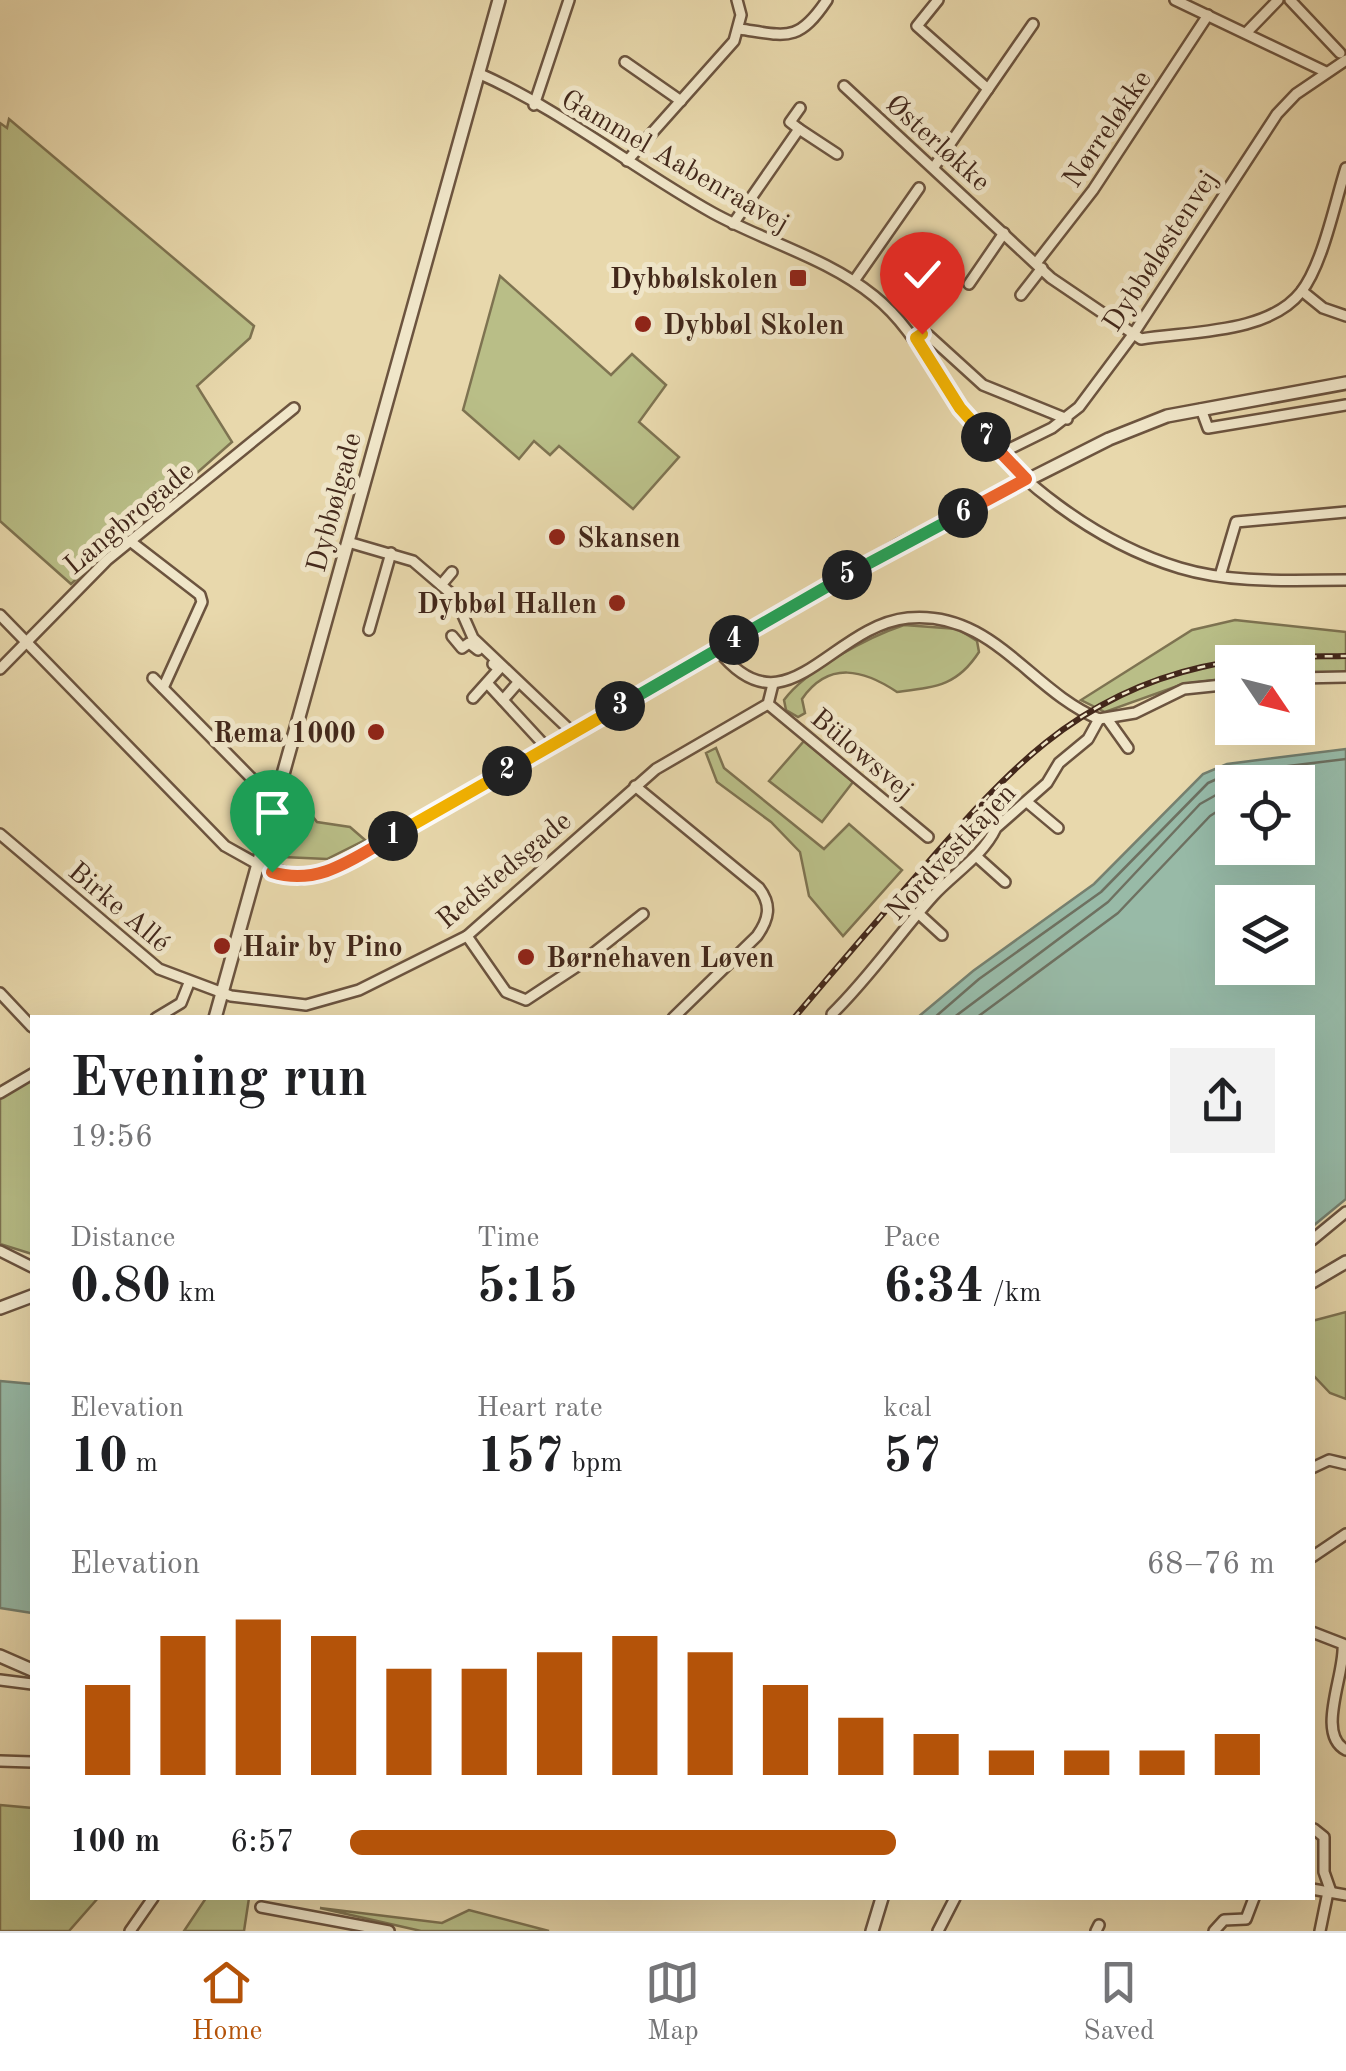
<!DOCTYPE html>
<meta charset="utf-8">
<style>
body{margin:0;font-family:"Old Standard TT",serif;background:#f2f2f2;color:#202124;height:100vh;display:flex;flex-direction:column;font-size:38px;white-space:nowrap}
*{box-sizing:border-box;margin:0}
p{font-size:32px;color:#757577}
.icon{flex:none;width:55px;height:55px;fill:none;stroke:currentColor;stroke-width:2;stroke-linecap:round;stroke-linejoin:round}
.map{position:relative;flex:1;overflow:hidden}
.details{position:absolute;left:30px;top:1015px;width:1285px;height:885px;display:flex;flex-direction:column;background:#fff;border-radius:0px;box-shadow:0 10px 40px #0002}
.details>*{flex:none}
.needle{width:65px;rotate:125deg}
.tools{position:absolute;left:1215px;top:645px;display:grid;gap:20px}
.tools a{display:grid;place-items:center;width:100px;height:100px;border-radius:0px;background:#fff;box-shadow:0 10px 40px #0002;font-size:50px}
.pin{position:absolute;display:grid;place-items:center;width:85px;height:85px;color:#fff;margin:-102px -42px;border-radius:50% 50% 50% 0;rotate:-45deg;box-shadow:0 0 10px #0007}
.pin .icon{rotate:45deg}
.km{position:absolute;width:50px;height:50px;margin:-25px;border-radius:50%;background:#222;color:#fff;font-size:28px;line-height:50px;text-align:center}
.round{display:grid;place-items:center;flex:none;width:105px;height:105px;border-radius:0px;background:#f2f2f2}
.summary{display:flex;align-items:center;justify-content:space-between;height:170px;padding:0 40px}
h1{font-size:55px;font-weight:800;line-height:75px}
.figures{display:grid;grid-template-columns:repeat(3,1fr);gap:15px;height:170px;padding:10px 40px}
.figures div{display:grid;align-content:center}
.figures b{font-size:50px;font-weight:800}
.figures small{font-size:28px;font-weight:400}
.figures p{font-size:28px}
.chart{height:280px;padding:20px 40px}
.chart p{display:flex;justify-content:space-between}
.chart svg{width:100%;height:180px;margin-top:10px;stroke:#b45309;stroke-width:6}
ul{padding:0 40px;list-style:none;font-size:32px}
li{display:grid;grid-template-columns:160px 120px 1fr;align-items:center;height:75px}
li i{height:25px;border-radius:12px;background:#b45309}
.dock{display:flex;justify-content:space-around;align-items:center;height:140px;border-top:2px solid #e0e0e0;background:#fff;font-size:28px;color:#757577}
.dock a{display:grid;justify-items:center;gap:5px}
.dock .current{color:#b45309}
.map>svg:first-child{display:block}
</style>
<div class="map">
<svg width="1346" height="1931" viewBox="0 0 1346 1931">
<rect width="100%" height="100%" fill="#e8d8ac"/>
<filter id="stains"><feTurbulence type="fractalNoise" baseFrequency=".002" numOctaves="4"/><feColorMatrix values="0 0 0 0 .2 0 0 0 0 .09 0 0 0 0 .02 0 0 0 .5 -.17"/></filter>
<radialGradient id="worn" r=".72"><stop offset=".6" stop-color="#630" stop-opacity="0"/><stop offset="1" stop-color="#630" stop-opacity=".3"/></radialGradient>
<g fill="#b9be87" stroke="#7e7351" stroke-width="2.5">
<polygon points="9,119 254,326 250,338 197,386 232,442 71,584 0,521 0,123 7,128"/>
<polygon points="500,276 611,375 632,354 666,385 639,422 679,457 633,509 559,446 550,455 534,441 519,459 463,410"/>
<polygon points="1235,620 1346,632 1346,674 1298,673 1298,662 1232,662 1232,678 1183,684 1105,712 1081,700 1192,630"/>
<path d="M904,625L958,629L977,641L979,652C957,686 936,687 897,692C864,670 829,660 802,699L805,713L798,717L786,710L784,700C806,670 868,637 904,625Z"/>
<polygon points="804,741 853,782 822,822 769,781"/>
<polygon points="716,748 724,768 824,849 849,824 902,870 843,936 809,896 800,852 771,822 717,782 706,753"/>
<polygon points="289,797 303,804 317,822 350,827 365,840 327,859 283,857 279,846"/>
<polygon points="32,1080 32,1254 0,1244 0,1098"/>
<polygon points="1346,1312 1346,1399 1330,1393 1313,1375 1312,1321"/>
<polygon points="0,1805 32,1808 32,1898 98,1898 69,1931 0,1931"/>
<polygon points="206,1898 249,1898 244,1931 184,1931"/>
<polygon points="320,1908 442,1923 469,1910 549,1931 421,1931"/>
</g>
<g fill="#98baa7" stroke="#76806f" stroke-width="2.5" fill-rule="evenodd">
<path d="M1346,749V1199L1313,1226L1312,1018L918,1017L973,971L1094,884L1203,774L1227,764ZM1232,782H1298V848H1232ZM1232,902H1298V968H1232Z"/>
<polygon points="0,1381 32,1384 32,1613 0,1608"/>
</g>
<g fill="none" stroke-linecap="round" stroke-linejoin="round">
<g stroke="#6e7161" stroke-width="2.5">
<polyline points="934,1018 979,979 1101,892 1208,783 1230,773 1346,759"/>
<polyline points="953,1018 1108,902 1200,804 1232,786"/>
<polyline points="976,1018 1118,913 1210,816 1232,802"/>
</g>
<g stroke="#6c543f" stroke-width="14">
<g id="minor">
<polyline points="938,0 917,26 988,89"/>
<polyline points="1175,0 1326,72"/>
<polyline points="1290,0 1340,53"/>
<path d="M740,29C787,36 798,43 827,0"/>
<polyline points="1246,33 1278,0"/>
<polyline points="625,62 681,101"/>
<path d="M478,73C560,109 634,169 713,213C766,242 827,258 874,296C914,328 931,371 961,410C1015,480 1094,542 1180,568C1233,584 1291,580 1346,580"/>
<path d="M844,86L1051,278L1141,339C1190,331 1268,334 1301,292C1323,264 1335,202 1346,168"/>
<polyline points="534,105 569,0"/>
<polyline points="799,129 837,154"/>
<polyline points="627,161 734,41 741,15 737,0"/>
<polyline points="934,167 1033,24"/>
<polyline points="733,224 799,129 790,122 800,108"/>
<polyline points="1037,262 1093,190 1208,15"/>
<polyline points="854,281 919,188"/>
<polyline points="969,284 1004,233"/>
<polyline points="1302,291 1323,308 1346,316"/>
<polyline points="1021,295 1042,268"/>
<polyline points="915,338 928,335 983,385 1067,419"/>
<polyline points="1201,409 1208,428 1346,405"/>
<polyline points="1001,453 1052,428 1079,407 1132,336 1277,114 1296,94 1346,60"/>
<polyline points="130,541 200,595 202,602 163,688"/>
<polyline points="348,542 413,561 455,597 473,638 573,733"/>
<polyline points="1220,576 1236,522 1346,512"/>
<polyline points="441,585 452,572"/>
<polyline points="0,615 225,846 259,865"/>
<polyline points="369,630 391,553"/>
<polyline points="452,636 462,648 469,643 478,650"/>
<path d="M718,650C786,736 830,626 908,618C993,610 1029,690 1099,719L1135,713L1184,689L1232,684"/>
<polyline points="0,669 107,560 294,408"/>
<polyline points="153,678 262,789 276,796"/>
<polyline points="1298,678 1346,677"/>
<polyline points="487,683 547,748"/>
<polyline points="473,698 499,669 493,664"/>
<polyline points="503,700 516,685"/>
<polyline points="768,704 928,837"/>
<polyline points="1108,720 1128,748"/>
<path d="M635,786L759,888C772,905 769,919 757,936L673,1018"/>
<polyline points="1027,802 1058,828"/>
<polyline points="0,834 159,969 231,996 306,1005 359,990 467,936 656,769 768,704 773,684"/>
<polyline points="976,856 1005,882"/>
<polyline points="918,913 942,935"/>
<polyline points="467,936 506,992 526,1000 576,967 643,914"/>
<polyline points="0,993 32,1027"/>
<path d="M832,1014C870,977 898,935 933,896C954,873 982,857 996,828L1047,783L1059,763L1088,739L1099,719"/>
<polyline points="156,1018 181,1003 189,983"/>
<polyline points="0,1093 32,1074"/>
<polyline points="1312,1240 1346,1212"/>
<polyline points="0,1251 32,1267"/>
<polyline points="1312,1468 1329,1460 1346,1464"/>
<polyline points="1312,1557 1346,1534"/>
<path d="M1312,1632L1343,1644C1346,1673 1315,1734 1346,1750"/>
<polyline points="0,1680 32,1684"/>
<polyline points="0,1761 32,1762"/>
<polyline points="1314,1829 1324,1837 1324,1872 1331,1892"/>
<polyline points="1312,1889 1346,1895"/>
<polyline points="261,1907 389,1931"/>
<polyline points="130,1931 153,1898"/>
<polyline points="938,1931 955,1898"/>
<polyline points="1096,1931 1099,1925"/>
<polyline points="1214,1931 1224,1920 1246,1919 1254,1898"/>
<polyline points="1320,1931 1328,1892"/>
</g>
</g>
<g stroke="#6c543f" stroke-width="16">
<g id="tertiary">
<polyline points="259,865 299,878 335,868 899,545 1109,439 1167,416 1346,383"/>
<polyline points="215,1018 499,0"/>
<polyline points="1312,1282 1346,1262"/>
<polyline points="0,1308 32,1296"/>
<polyline points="0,1656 32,1670"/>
<polyline points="872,1931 882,1898"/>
</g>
</g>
<use href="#minor" stroke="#f0e6c9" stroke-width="9"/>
<use href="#tertiary" stroke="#f0e6c9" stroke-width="11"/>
<g stroke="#43281b" stroke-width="6">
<path id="rail" d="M794,1018C837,967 880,917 924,867C1006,773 1074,696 1202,667C1249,656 1298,657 1346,656"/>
</g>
<use href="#rail" stroke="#f0e6c9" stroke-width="2.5" stroke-dasharray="8" stroke-linecap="butt"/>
</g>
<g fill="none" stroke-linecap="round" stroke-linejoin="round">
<g stroke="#fff" stroke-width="20">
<path id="split-1" d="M272,872C318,887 354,858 393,836"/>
</g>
<g stroke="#fff" stroke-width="20">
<polyline id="split-2" points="393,836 507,771"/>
</g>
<g stroke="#fff" stroke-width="20">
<polyline id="split-3" points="507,771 620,706"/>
</g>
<g stroke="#fff" stroke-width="20">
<polyline id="split-4" points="620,706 734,640"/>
</g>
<g stroke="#fff" stroke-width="20">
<polyline id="split-5" points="734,640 847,575"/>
</g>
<g stroke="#fff" stroke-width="20">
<polyline id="split-6" points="847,575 963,513"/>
</g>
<g stroke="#fff" stroke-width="20">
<polyline id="split-7" points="963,513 1026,479 986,437"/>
</g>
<g stroke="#fff" stroke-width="20">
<polyline id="split-8" points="922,334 916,338 960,408 986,437"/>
</g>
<use href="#split-1" stroke="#f0652b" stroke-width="12"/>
<use href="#split-2" stroke="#f5b400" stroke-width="12"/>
<use href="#split-3" stroke="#f5b400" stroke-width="12"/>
<use href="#split-4" stroke="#22a559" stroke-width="12"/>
<use href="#split-5" stroke="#22a559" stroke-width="12"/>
<use href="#split-6" stroke="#22a559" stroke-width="12"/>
<use href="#split-7" stroke="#f0652b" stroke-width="12"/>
<use href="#split-8" stroke="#f5b400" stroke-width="12"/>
</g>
<g fill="#8f2418" stroke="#f0e6c9" stroke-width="4">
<rect x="788" y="268" width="20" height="20" rx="5"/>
<circle cx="643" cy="324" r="10"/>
<circle cx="557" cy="537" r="10"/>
<circle cx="617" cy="603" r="10"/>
<circle cx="376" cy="732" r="10"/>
<circle cx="222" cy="946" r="10"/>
<circle cx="526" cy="957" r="10"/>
</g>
<g text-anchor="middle" stroke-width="10" stroke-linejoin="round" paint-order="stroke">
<g font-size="28" fill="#43281b" stroke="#f0e6c9">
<text transform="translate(1106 128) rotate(-56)" y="10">Nørreløkke</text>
<text transform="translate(939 142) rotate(42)" y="10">Østerløkke</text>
<text transform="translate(676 160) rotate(30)" y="10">Gammel Aabenraavej</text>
<text transform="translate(1159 250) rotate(-57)" y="10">Dybbøløstenvej</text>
<text transform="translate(333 502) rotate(-75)" y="10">Dybbølgade</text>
<text transform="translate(128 517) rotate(-40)" y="10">Langbrogade</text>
<text transform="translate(863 753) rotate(40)" y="10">Bülowsvej</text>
<text transform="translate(950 851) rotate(-47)" y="10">Nordvestkajen</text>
<text transform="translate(503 869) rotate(-40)" y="10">Redstedsgade</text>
<text transform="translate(120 906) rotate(40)" y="10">Birke Allé</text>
</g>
<g font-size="28" font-weight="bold" fill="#43281b" stroke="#f0e6c9" text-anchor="start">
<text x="778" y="288" text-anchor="end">Dybbølskolen</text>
<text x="663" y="334">Dybbøl Skolen</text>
<text x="577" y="547">Skansen</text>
<text x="597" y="613" text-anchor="end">Dybbøl Hallen</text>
<text x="356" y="742" text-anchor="end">Rema 1000</text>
<text x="242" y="956">Hair by Pino</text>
<text x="546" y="967">Børnehaven Løven</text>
</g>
</g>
<rect width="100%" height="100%" filter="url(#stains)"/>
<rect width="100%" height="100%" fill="url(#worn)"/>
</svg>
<div class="tools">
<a><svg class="needle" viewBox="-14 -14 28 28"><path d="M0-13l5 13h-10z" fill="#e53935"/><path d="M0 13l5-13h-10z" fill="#757577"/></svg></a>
<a><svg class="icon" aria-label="locate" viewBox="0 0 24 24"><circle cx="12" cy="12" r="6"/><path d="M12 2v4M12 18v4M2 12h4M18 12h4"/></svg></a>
<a><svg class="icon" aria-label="layers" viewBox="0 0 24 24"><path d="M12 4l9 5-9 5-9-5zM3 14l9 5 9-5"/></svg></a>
</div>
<div class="pin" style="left:272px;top:872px;background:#1e9e55"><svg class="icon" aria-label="arrive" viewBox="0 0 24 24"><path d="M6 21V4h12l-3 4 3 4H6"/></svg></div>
<div class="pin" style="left:922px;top:334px;background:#d93025"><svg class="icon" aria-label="check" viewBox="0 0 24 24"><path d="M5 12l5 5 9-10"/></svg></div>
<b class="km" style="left:393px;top:836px">1</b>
<b class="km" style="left:507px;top:771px">2</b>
<b class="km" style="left:620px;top:706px">3</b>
<b class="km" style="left:734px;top:640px">4</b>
<b class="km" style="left:847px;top:575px">5</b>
<b class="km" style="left:963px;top:513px">6</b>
<b class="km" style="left:986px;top:437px">7</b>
<section class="details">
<div class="summary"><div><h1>Evening run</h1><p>19:56</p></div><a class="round"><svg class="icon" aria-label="share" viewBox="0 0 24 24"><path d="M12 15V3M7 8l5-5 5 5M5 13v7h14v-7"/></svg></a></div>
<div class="figures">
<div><p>Distance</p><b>0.80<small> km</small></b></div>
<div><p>Time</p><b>5:15</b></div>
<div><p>Pace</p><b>6:34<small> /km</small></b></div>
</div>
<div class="figures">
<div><p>Elevation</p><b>10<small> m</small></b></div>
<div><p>Heart rate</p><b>157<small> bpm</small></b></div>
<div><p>kcal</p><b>57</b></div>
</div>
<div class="chart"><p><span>Elevation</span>68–76 m</p>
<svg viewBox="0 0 160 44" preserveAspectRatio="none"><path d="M5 44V22M15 44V10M25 44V6M35 44V10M45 44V18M55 44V18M65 44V14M75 44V10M85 44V14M95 44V22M105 44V30M115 44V34M125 44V38M135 44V38M145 44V38M155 44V34"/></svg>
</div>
<ul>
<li><b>100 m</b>6:57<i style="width:59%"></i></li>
</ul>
</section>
</div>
<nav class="dock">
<a class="current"><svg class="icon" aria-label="home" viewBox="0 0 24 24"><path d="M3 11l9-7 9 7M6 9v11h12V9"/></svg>Home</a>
<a><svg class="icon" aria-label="map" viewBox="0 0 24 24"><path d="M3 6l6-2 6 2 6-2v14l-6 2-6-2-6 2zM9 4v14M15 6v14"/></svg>Map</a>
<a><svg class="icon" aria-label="saved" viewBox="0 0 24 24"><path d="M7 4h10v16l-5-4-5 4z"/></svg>Saved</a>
</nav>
